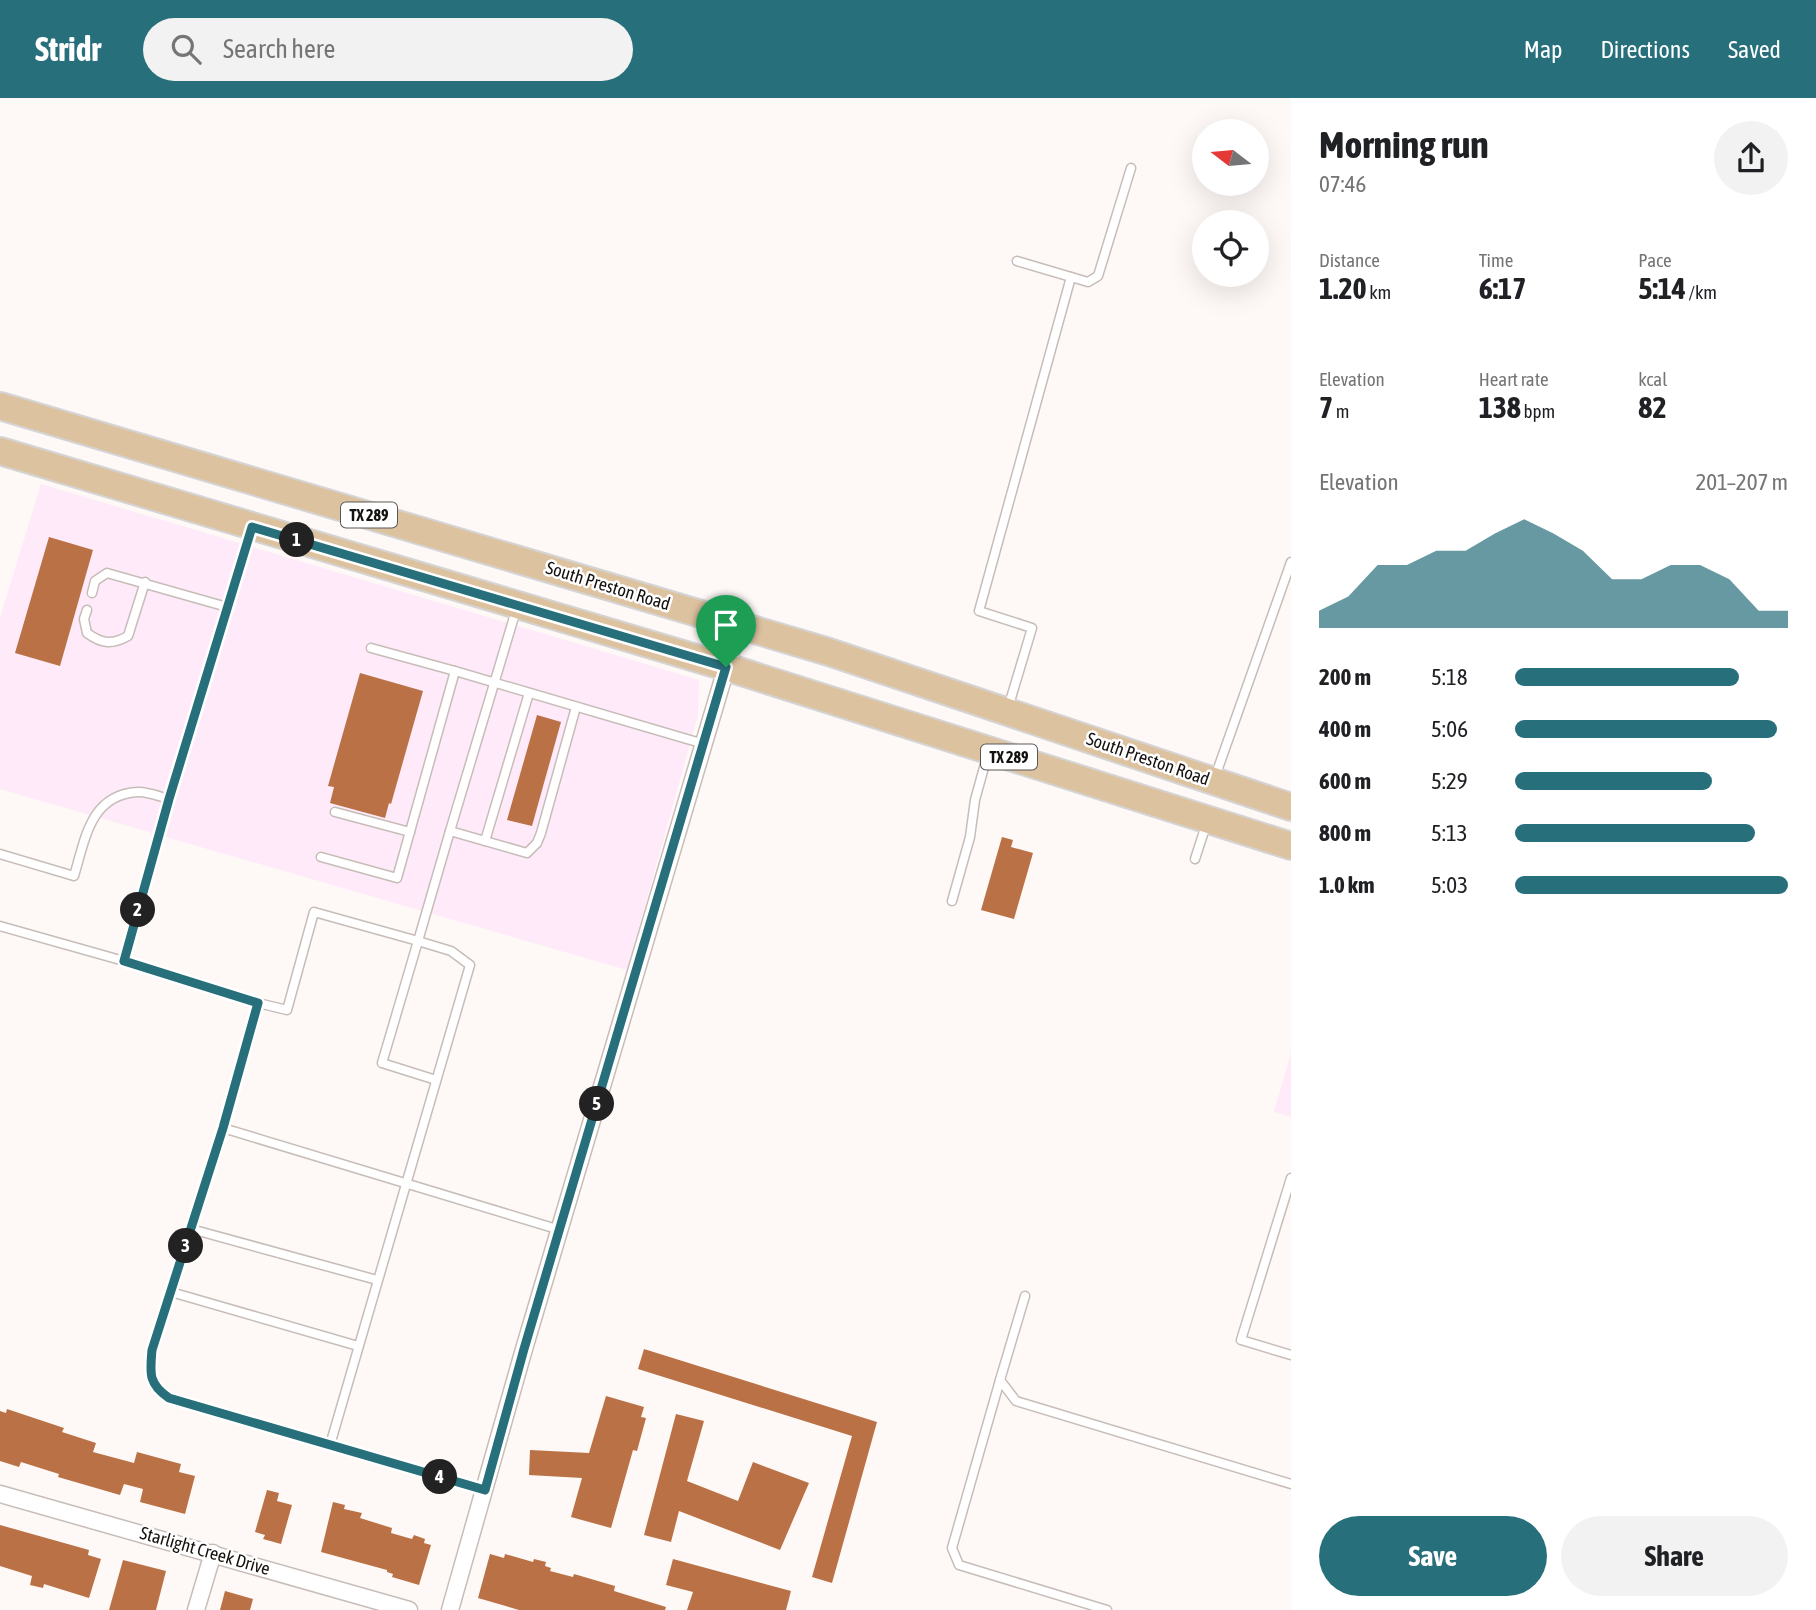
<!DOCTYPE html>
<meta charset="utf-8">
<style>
body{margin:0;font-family:"Asap Condensed",sans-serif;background:#f2f2f2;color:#202124;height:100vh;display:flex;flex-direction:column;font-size:26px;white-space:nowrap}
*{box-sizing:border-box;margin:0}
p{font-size:23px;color:#757577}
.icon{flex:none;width:38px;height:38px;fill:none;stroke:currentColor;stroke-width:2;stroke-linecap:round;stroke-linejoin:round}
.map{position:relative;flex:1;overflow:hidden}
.side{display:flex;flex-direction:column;background:#fff;width:525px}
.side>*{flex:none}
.needle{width:46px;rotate:286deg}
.fabs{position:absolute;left:1192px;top:21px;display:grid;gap:14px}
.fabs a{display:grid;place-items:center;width:77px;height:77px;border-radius:50%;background:#fff;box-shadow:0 7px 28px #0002;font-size:35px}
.pin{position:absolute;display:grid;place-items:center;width:60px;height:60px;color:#fff;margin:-72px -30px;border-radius:50% 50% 50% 0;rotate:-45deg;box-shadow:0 0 7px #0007}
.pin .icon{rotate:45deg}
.km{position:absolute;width:35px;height:35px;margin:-18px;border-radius:50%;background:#222;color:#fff;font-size:19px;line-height:35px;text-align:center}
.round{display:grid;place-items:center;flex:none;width:74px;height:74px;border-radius:37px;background:#f2f2f2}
.headline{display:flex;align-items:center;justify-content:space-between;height:119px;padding:0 28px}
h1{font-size:38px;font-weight:700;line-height:52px}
.stats{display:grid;grid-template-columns:repeat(3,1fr);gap:10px;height:119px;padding:7px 28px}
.stats div{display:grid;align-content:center}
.stats b{font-size:30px;font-weight:700}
.stats small{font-size:19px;font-weight:400}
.stats p{font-size:19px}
.chart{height:196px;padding:14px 28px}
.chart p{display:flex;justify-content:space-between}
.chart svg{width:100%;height:126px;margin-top:7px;fill:#286f7c;opacity:.7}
.cta{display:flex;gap:14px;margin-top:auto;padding:14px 28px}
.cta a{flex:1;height:80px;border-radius:42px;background:#286f7c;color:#fff;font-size:28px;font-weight:700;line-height:80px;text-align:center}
.cta a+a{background:#f2f2f2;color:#202124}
ul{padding:0 28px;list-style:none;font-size:23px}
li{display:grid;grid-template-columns:112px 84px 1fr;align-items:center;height:52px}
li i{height:18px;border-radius:9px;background:#286f7c}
header{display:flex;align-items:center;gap:42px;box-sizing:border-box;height:98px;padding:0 35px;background:#286f7c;color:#fff}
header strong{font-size:33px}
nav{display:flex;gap:38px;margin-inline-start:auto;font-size:24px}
.search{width:490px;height:63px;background:#f2f2f2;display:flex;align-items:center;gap:18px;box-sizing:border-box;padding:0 24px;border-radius:38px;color:#757577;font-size:26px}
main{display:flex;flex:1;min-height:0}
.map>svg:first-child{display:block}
</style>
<header>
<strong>Stridr</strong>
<div class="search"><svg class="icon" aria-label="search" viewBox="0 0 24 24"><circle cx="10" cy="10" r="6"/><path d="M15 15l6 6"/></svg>Search here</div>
<nav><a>Map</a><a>Directions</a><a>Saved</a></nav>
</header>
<main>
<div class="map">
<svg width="1291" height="1512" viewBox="0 0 1291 1512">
<rect width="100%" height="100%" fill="#fef9f7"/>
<g fill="#feeaf9">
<polygon points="41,386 699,582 698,617 627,872 0,691 0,520"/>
<polygon points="1291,955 1291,1019 1274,1014"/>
</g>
<g fill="#ba7146">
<polygon points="49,439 93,452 60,568 15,555"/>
<polygon points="360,575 423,593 391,706 389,705 385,720 330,705 334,689 328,688"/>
<polygon points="537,617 561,624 532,728 507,722"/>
<polygon points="1002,739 1013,742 1011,749 1033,755 1014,821 981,812"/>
<polygon points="644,1251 877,1324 832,1485 812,1479 852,1338 638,1271"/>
<polygon points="606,1298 644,1309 641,1319 646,1320 637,1353 633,1352 611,1430 571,1419 582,1380 529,1377 530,1352 589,1355"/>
<polygon points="7,1311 64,1330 62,1334 96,1345 93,1354 134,1365 137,1354 181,1366 179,1374 195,1378 185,1416 140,1404 143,1391 124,1386 120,1397 58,1379 59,1376 21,1364 19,1369 0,1363 0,1313 6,1315"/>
<polygon points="676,1316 704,1323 687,1383 738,1403 753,1364 809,1385 780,1452 679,1413 671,1444 644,1437"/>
<polygon points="267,1392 279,1395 277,1403 292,1407 281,1446 263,1441 265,1437 255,1434"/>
<polygon points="333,1404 345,1407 344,1411 362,1415 360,1420 392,1430 391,1435 412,1441 414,1437 425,1441 424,1445 431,1447 419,1487 392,1479 393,1476 387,1474 387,1472 321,1454"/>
<polygon points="0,1427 89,1452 88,1457 101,1461 89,1500 44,1486 43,1490 30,1487 32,1478 0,1468"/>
<polygon points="490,1456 504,1460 505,1456 533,1464 534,1461 546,1464 545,1468 551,1470 550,1473 573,1479 574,1476 615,1488 614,1493 666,1509 665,1512 519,1512 478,1500"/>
<polygon points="673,1461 791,1493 786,1512 687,1512 693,1494 666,1487"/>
<polygon points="123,1462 166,1473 156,1512 109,1512"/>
<polygon points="225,1493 253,1501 250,1512 220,1512"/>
</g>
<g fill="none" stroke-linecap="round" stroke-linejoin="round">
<g stroke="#c7bdb8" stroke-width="11">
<g id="service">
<polyline points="1017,163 1088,184 1098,178 1131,70"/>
<polyline points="92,495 95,483 107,475 227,509"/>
<polyline points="517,509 450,733 527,755 537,745 541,735 576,609"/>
<path d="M87,512L84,521L87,535C102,546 112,547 128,538L145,484"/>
<polyline points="455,573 704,646"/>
<polyline points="1008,610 1032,530 979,513 1071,179"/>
<polyline points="1215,679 1291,464"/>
<polyline points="335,714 410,734"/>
<polyline points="485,743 529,595"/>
<path d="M0,756L74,778C85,742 90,697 137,694C147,693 160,699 169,701"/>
<polyline points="321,759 397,780 455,573 371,550"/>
<polyline points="1195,761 1207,724"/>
<polyline points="952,803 970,739 975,702 988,655"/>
<polyline points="0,828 124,863 169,701 251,431"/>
<polyline points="124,863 258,905"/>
<polyline points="223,1030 258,905 287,912 314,814 418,843 382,965 436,982"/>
<polyline points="1291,1080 1241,1242 1291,1257"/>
<polyline points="191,1131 377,1182"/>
<polyline points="171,1194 358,1248"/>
<polyline points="1025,1198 1000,1282 1016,1303 1291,1386"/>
<polyline points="1000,1282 952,1450 959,1467 1107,1512"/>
<polyline points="330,1347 470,867 451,853 418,843 450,733"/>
<path d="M485,1392L169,1300C148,1286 150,1275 152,1252L223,1030L560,1132"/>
</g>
</g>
<g stroke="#c7bdb8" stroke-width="19">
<g id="minor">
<polyline points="0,1396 409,1512"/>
<polyline points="196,1512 213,1455"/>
<polyline points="450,1512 524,1251 739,527"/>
</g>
</g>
<g stroke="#d5d4d4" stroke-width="30">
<g id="primary">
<polyline points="0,308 829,554 1291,709"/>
<polyline points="0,353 726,569 1291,748"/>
</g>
</g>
<use href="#service" stroke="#fff" stroke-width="8"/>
<use href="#minor" stroke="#fff" stroke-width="16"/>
<use href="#primary" stroke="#ddc2a0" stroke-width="26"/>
</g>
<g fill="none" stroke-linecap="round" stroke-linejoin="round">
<g stroke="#fff" stroke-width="14">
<path id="route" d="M252,429L726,569L524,1251L485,1392L169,1300C148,1286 150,1275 152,1252L223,1030L258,905L124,863L169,701Z"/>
</g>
<use href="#route" stroke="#286f7c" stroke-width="9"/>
</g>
<g text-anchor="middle" stroke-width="5" stroke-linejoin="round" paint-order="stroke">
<g fill="#fff" stroke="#5a5857" stroke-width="2">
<rect x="341" y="404.5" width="56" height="25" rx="5"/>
<rect x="981" y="646.5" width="56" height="25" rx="5"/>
</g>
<g font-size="16" font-weight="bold" fill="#14110f">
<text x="369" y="423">TX 289</text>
<text x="1009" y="665">TX 289</text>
</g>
<g font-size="18" fill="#14110f" stroke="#fff">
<text transform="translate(608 488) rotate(17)" y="6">South Preston Road</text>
<text transform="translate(1148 661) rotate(19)" y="6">South Preston Road</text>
<text transform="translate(205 1453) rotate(16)" y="6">Starlight Creek Drive</text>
</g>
</g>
</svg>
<div class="fabs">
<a><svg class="needle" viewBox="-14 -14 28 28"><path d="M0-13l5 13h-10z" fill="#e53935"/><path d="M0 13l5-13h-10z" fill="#757577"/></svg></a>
<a><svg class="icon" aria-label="locate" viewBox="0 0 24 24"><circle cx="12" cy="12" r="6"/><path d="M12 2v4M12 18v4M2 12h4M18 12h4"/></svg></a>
</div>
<div class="pin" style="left:726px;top:569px;background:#1e9e55"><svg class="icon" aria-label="arrive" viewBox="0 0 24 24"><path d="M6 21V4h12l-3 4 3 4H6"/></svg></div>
<b class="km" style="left:297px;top:442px">1</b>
<b class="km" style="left:138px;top:812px">2</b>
<b class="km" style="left:186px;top:1148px">3</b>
<b class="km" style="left:440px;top:1379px">4</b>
<b class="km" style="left:597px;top:1006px">5</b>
</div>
<section class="side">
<div class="headline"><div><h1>Morning run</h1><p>07:46</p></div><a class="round"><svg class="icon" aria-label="share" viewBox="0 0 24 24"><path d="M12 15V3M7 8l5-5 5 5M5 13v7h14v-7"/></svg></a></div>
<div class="stats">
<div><p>Distance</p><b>1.20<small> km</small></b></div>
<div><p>Time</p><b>6:17</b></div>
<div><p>Pace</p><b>5:14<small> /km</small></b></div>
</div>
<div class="stats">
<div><p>Elevation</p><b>7<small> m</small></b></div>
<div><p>Heart rate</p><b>138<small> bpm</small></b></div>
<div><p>kcal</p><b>82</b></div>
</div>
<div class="chart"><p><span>Elevation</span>201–207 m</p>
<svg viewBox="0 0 160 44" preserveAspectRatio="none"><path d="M0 44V38L10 33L20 22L30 22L40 17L50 17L60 11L70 6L80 11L90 17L100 27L110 27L120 22L130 22L140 27L150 38L160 38V44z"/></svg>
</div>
<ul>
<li><b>200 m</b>5:18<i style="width:82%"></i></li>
<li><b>400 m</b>5:06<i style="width:96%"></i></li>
<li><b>600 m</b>5:29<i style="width:72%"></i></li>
<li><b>800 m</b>5:13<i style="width:88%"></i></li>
<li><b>1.0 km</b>5:03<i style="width:100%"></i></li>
</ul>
<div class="cta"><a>Save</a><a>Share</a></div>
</section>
</main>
